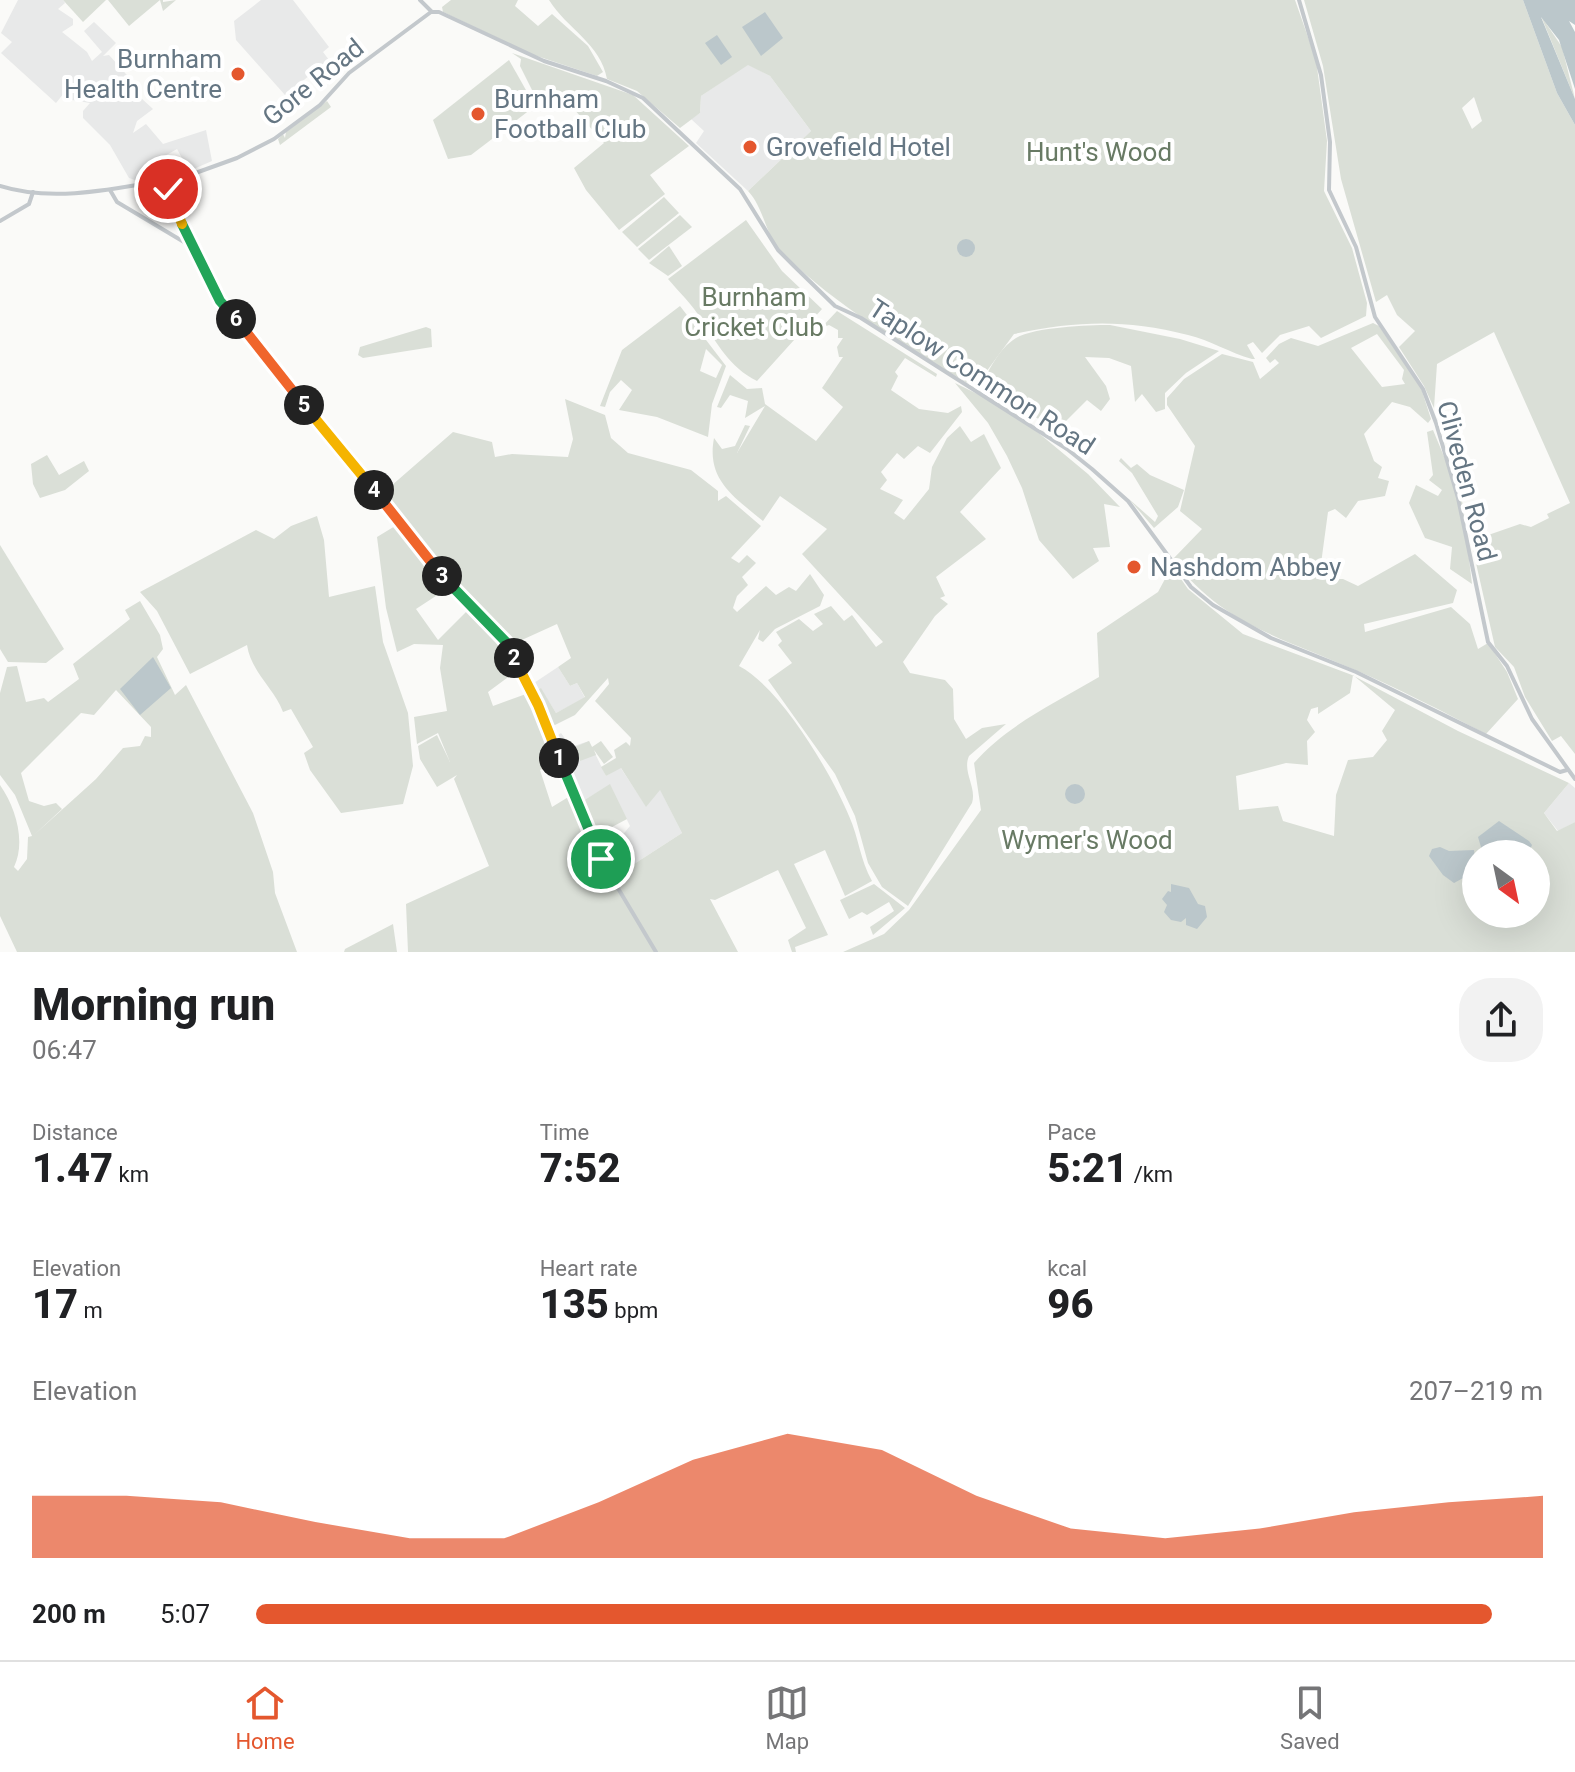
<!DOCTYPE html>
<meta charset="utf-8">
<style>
body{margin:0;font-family:Roboto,sans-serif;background:#f2f2f2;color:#202124;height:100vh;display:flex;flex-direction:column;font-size:30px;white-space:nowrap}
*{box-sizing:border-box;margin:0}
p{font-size:26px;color:#757577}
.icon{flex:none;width:44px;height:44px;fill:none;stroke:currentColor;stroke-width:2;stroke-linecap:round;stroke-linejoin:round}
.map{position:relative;height:952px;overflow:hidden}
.sheet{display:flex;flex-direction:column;background:#fff;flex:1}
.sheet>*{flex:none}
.needle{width:52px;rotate:147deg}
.fabs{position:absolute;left:1462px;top:840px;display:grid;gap:16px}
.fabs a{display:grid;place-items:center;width:88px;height:88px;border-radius:50%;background:#fff;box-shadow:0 8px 32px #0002;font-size:40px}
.pin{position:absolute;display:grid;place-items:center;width:68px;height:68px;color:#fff;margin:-34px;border:4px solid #fff;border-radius:50%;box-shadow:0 2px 8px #0007}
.km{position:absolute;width:40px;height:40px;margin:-20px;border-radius:50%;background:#222;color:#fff;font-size:22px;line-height:40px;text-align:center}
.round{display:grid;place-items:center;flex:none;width:84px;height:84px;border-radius:32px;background:#f2f2f2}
.summary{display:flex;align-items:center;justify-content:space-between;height:136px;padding:0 32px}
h1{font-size:44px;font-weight:800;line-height:60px}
.metrics{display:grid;grid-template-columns:repeat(3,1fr);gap:12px;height:136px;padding:8px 32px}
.metrics div{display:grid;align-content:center}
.metrics b{font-size:40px;font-weight:800}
.metrics small{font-size:22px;font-weight:400}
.metrics p{font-size:22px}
.chart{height:224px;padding:16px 32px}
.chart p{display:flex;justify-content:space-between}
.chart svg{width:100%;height:144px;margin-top:8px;fill:#e4572e;opacity:.7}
ul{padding:0 32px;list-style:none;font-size:26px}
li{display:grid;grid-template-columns:128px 96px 1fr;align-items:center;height:60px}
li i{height:20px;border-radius:10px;background:#e4572e}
.dock{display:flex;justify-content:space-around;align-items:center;height:112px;border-top:2px solid #e0e0e0;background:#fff;font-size:22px;color:#757577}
.dock a{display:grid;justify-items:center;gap:4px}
.dock .on{color:#e4572e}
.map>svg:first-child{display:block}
</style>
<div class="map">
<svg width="1575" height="952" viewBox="0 0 1575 952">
<rect width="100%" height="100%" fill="#fafaf8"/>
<g fill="#e8e9e9">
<polygon points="18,0 63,0 65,3 58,9 73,19 73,25 62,32 87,52 92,61 102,52 84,31 94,22 116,43 103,56 109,55 134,83 129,87 153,109 137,121 133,133 146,124 163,144 206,130 212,161 189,171 177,149 154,162 158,169 172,164 178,175 138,181 129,178 110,145 83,118 83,111 90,103 72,100 64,93 56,103 1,53 12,42 1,33"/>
<polygon points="261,0 293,0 329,47 323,52 329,60 285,95 236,40 234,21"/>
<polygon points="748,64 770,76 811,131 748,191 696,143 704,131 691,119 700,113 701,96"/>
<polygon points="558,667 570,686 577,683 585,698 556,713 541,689 535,692 531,685"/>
<polygon points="561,733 571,747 589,741 606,776 620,767 646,806 660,789 682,833 614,877 609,863 617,859 615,844 630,826 610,785 583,801 557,736"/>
<polygon points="1569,783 1575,788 1575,822 1558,831 1544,813"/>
</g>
<g fill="#dadfd7" fill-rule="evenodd">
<polygon points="63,0 106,0 83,22"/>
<polygon points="108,0 163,0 163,2 176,0 163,11 160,0 129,26"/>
<polygon points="451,0 518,0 515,6 538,26 552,14 588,46 603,72 597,76 534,55 443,12 442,7"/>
<path d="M549,0H1295L1316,60L1327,141L1324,191L1352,248L1367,303L1366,316L1321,338L1309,326L1280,335L1262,353L1253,342L1247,345L1255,359H1252C1230,353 1210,340 1188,335C1124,319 1077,321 1014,334L978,383L969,384C904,345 832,304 780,250C765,234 764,208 748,191L811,131L770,76L748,65L701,96L700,113L680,128L637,91L607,79C601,44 567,29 549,0Z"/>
<path d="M1304,0H1523L1557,93L1575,125V754L1561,736L1552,741L1525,697L1514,667L1495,647L1471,541L1520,524L1531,527L1549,518L1547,514L1570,503L1494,332L1437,364L1434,408L1424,386L1399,347L1415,331L1397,315L1387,295L1376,302L1341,179L1323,66ZM1474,97L1482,121L1472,129L1462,108Z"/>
<polygon points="1541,16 1562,47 1575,99"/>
<polygon points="512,53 633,95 689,146 650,175 665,194 619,230 586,190 574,168 604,143 565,99 543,112 520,66 521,59"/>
<polygon points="509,60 535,106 471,155 448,159 433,120"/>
<polygon points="327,101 331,107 280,145 278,139 283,134 285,138 286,132"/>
<polygon points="664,197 679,213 637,247 622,232"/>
<polygon points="680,215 692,227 649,260 638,249"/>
<path d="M746,220L782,271L822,309L757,381C729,367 717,343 701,319C692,304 679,292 668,279Z"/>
<polygon points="669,246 682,266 668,276 649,263"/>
<path d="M680,306L726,366L712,404L708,437L657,417L619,410L632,390L621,380L610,392L605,407L600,406L622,350ZM706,349L722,365L716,378L700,371Z"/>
<path d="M837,311L937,374L936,377L905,358L895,372L898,376L891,390L919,409L948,413L961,406L962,412L930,453L918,446L904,459L897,453L881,472L887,480L880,489L903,500L894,513L904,520L929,489L932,467L947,438L960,426L971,442L984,434L1001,468L960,512L986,539L936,577L945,596L940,598L948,604L935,616L903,662L910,673L945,680L953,689L954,719L966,739L982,728L1006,724L969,756C962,772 977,787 972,803L908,906L882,887L868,863L855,816L835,774L768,680L792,663L778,645L782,641L776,632L799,619L813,631L823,624L814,614L831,606L844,621L852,615L876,647L883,642L802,554L827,529L780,496L763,521C734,497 706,480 714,438L722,449L735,446L745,425L750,426L737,453L765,406L745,418L748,401L730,395L721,408L717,407L730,375L747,389L762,388L765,404L816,441L843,407L822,388L843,357H839L837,347L843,338H838V330L829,325L821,328Z"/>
<path d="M1373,323L1379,326L1421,388L1431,419L1428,423L1410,407L1392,402L1364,434L1374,461L1382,467L1378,478L1389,481L1385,496L1358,501L1346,518L1335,509L1328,512L1320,571L1316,579H1343L1358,586L1415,554L1457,590L1453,603L1364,624L1365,632L1451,607L1470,624L1478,649L1488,643L1507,672L1518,699L1486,734C1442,711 1399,689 1353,669C1283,638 1221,624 1173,559L1202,529L1180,511L1195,446L1167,405V398L1184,379L1222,354L1253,362L1260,379L1279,363L1275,359L1270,363L1266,358L1279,344L1291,338L1318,346ZM1377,334L1404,370L1402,379L1405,384L1382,387L1351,348Z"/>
<path d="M1110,325L1180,339L1219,351L1186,373L1165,393V409L1156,412L1142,394L1135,402L1131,366L1109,358L1085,357L1106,386L1110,399L1101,411L1087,400L1057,430L985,387L987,384L979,390C988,372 998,349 1016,338C1035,327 1088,325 1110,325Z"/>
<polygon points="426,327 431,329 432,347 363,358 358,355 360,347"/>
<polygon points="955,383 1012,411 1088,474 1120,507 1104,504 1110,547 1093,548 1099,561 1073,579 1039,540 1022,488 1007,456 988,423"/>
<path d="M565,399L605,415L611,438L628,453L691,470L718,491V501L726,496L761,526L731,558L739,563L747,555L756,563L742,577L748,585L737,596L733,608L737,612L766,586L776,595L789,587L796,591L810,574L824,595L820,606L775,629L763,642L758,639L760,630L739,666C781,688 831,773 849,816C859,838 860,860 872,881L845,896L825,850L794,864L828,935L795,947L796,952H792L788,940L806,928L778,870L715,900L710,899L738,952H408L406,904L489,866L454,779L457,775L437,787L420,759L418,746L437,735L450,762L438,733L417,744L414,717L447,711L440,668L443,645L414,644L397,652L386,608L377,537L400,523L448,588L416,609L438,640L467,611L492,636L515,672L488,692L493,706L526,694L557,762L540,770L552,807L570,796L602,868L610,870L614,877L682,833L660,790L646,807L621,768L606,776L601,767L616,758L614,750L626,742L630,746L631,738L595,701L609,684L608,678L575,715L551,727L535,692L541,688L556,713L585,697L577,683L570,686L558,667L571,658L557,624L513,644L507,634L458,588L383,493L453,432L492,442L495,457L512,454L568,457L573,439Z"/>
<polygon points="1433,430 1462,500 1472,584 1450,569 1452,547 1425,538 1409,503 1416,485 1438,496 1442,490 1429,480 1433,475 1427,432"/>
<polygon points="47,455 59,475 84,461 89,471 65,490 40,498 33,484 31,464"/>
<polygon points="1121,458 1131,468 1137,464 1150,475 1184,490 1178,507 1154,528 1129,499 1155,522 1158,516 1132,473 1119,461"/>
<path d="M317,516L324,540L329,597L375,586L383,642L408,713L413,766L403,804L341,813L310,770L304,753L313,747L291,709L283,712C274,688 251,672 247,645L190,674L157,611L140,592L256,530L274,539L291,526Z"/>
<polygon points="0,545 64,649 46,663 8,662 0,649"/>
<path d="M1172,566L1188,589L1243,634L1352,675L1458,731L1569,783L1544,813L1557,831L1575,822V952H843L884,934L909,910L981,810L974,763C1007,725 1055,703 1099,677L1097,633L1158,592ZM1353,675L1395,710L1382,731L1387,740L1373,757L1348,760L1336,795L1334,836L1283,821L1278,806L1239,810L1236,776L1286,763L1308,765L1307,741L1315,732L1307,720L1311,709L1318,707V714L1350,693ZM1476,854H1536V914H1476Z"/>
<path d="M140,601L160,635L163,649L157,657L175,695L186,685L253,813L273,872L275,893L297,952H17L0,916V785C16,808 26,842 14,867L18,871L27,859L28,837L32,836L15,795L0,775V693L7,667L17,666L26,702L44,698L48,702L79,679L73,664L130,619L125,610ZM116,690L151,727V737L145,736L140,746L123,748L96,779L34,835L62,809L56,803L44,806L29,801L21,773L81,713L94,715Z"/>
<polygon points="589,741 592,747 601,741 613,757 604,764 594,750 596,755 580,761 575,747"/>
<polygon points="563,752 583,801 610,784 627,819 597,835 607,865 564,768"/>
<polygon points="874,884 905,908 873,935 870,927 894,911 889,902 867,915 862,912 849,919 840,900"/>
<polygon points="393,924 397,952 344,952 345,949"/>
</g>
<g fill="#bbc7cb">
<polygon points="1523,0 1575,0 1575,25 1569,21 1575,32 1575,89 1559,40 1541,17 1575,99 1575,125 1557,93"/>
<polygon points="765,12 783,38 761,56 742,27"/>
<polygon points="717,35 732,57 721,65 705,43"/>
<circle cx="966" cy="248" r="9"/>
<polygon points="153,657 171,688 140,715 120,689"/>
<circle cx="1075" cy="794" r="10"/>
<polygon points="1499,821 1529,841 1532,845 1528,854 1520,853 1516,848 1503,854 1483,854 1478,837"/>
<polygon points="1440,847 1449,851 1474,850 1476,871 1454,883 1443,875 1429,856 1432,849"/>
<polygon points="1171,884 1189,888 1198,904 1205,906 1207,917 1197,929 1186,925 1186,918 1181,922 1171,920 1164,912 1167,905 1162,899 1168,891 1171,892"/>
</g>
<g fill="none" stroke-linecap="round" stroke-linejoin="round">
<g stroke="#c3c8cc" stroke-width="4">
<polyline points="420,0 432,12 439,12 544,61 606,81 643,98 740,189 778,250 794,266 835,306 861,318 1067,449 1092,469 1128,501 1191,587 1213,605 1271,638 1356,672 1560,772 1567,770"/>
<polyline points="1299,0 1321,75 1330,142 1329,190 1356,247 1375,317 1423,389 1436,423 1458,498 1488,642 1507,666 1532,719 1575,779"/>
<polyline points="165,184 220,301 346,452 455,591 506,642 538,705 597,853 656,952"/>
<polyline points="165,184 237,158 274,139 320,105 349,73 431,12"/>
<path d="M0,186C50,202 109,190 160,181L165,184"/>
<polyline points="110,190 117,202 189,245"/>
<polyline points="0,221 29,204 33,192"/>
</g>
</g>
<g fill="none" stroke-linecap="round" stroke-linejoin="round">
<g stroke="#fff" stroke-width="16">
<polyline id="split-1" points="559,758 601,859"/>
</g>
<g stroke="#fff" stroke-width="16">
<polyline id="split-2" points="514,658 538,705 559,758"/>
</g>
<g stroke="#fff" stroke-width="16">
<polyline id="split-3" points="442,576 506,642 514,658"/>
</g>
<g stroke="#fff" stroke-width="16">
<polyline id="split-4" points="374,490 442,576"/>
</g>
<g stroke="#fff" stroke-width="16">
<polyline id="split-5" points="304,405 374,490"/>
</g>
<g stroke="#fff" stroke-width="16">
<polyline id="split-6" points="236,319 304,405"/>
</g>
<g stroke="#fff" stroke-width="16">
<polyline id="split-7" points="182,224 220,301 236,319"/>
</g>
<g stroke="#fff" stroke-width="16">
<polyline id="split-8" points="168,189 182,224"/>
</g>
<use href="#split-1" stroke="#22a559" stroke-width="10"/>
<use href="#split-2" stroke="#f5b400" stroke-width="10"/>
<use href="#split-3" stroke="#22a559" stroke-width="10"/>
<use href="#split-4" stroke="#f0652b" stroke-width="10"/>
<use href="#split-5" stroke="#f5b400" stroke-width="10"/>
<use href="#split-6" stroke="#f0652b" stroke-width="10"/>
<use href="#split-7" stroke="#22a559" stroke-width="10"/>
<use href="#split-8" stroke="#f5b400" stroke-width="10"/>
</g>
<g fill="#e4572e" stroke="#fff" stroke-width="3">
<circle cx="238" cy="74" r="8"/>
<circle cx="478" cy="114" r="8"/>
<circle cx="750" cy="147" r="8"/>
<circle cx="1134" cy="567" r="8"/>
</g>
<g text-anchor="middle" stroke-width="8" stroke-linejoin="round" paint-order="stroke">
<g font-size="26" fill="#657683" stroke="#fff" text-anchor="start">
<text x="222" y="68" text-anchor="end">Burnham<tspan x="222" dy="30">Health Centre</tspan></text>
<text x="494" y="108">Burnham<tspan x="494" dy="30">Football Club</tspan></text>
<text x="766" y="156">Grovefield Hotel</text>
<text x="1150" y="576">Nashdom Abbey</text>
</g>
<g font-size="26" fill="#657683" stroke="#fff">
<text transform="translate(313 82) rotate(-39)" y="9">Gore Road</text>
<text transform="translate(982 377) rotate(33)" y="9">Taplow Common Road</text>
<text transform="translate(1467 481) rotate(75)" y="9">Cliveden Road</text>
</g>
<g font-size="26" fill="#687a64" stroke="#fff">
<text x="1099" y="161">Hunt's Wood</text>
<text x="754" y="306">Burnham<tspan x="754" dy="30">Cricket Club</tspan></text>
<text x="1087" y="849">Wymer's Wood</text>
</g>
</g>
</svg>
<div class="fabs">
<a><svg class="needle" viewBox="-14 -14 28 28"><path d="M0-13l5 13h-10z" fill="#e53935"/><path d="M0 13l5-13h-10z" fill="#757577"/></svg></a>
</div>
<div class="pin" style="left:601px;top:859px;background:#1e9e55"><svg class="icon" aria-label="arrive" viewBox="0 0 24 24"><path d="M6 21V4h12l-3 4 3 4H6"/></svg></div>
<div class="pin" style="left:168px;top:189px;background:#d93025"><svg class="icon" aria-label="check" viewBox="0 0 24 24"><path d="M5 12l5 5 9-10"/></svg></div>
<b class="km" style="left:559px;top:758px">1</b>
<b class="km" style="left:514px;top:658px">2</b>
<b class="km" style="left:442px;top:576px">3</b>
<b class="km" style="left:374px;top:490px">4</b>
<b class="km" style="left:304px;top:405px">5</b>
<b class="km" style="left:236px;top:319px">6</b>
</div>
<section class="sheet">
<div class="summary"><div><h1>Morning run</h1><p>06:47</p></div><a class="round"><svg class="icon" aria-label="share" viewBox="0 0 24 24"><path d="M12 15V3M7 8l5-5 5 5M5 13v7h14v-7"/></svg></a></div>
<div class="metrics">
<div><p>Distance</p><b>1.47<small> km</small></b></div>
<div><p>Time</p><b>7:52</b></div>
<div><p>Pace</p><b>5:21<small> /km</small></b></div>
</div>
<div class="metrics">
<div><p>Elevation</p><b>17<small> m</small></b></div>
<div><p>Heart rate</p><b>135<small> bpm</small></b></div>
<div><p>kcal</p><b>96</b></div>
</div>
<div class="chart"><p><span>Elevation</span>207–219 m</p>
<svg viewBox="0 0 160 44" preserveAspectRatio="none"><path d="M0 44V25L10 25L20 27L30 33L40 38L50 38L60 27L70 14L80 6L90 11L100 25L110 35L120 38L130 35L140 30L150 27L160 25V44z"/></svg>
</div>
<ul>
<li><b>200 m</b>5:07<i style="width:96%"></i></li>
</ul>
</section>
<nav class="dock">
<a class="on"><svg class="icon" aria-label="home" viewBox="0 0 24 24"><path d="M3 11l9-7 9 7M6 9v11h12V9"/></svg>Home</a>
<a><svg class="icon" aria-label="map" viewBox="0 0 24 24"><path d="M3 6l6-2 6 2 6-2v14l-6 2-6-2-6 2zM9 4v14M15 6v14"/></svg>Map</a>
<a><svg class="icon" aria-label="saved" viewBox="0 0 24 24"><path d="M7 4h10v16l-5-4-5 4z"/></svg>Saved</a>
</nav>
